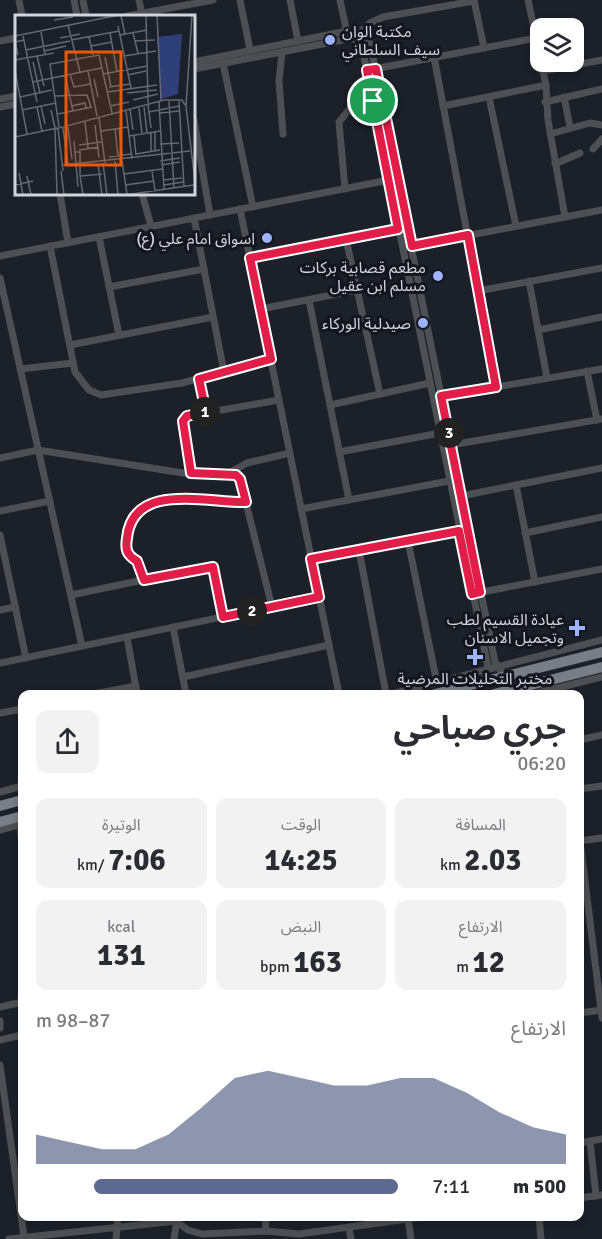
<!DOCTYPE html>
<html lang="ar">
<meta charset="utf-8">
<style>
body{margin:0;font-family:Signika,"Noto Sans Arabic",sans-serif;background:#f2f2f3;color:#2b2b33;direction:rtl;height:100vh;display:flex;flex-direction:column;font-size:22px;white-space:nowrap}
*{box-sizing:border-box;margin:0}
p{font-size:20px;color:#7c7c81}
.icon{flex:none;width:33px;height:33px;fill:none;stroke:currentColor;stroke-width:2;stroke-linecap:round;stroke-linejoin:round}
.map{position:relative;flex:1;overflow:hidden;direction:ltr}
.side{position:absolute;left:18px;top:690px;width:566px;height:531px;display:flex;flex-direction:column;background:#fff;border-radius:12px;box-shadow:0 3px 9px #0003;direction:rtl}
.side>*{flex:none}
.controls{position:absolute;left:530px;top:18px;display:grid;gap:12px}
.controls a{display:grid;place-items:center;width:54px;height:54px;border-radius:12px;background:#fff;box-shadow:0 3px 9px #0003;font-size:30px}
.pin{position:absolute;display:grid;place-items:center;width:51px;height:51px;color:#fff;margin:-26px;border:3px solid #fff;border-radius:50%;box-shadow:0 2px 6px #0007}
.km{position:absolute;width:30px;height:30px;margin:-15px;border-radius:50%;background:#222;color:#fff;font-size:16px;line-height:30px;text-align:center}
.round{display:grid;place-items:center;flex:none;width:63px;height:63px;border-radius:12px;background:#f2f2f3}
.overview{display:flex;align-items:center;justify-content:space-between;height:102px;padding:0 18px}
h1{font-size:33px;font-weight:700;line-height:45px}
.metrics{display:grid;grid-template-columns:repeat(3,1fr);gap:9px;height:102px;padding:6px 18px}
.metrics div{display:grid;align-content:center;border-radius:12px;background:#f2f2f3;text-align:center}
.metrics b{font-size:30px;font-weight:700}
.metrics small{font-size:16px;font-weight:400}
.metrics p{font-size:16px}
.chart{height:168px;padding:12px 18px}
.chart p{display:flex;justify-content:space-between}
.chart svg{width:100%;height:108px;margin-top:6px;fill:#5d698e;opacity:.7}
ul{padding:0 18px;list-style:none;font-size:20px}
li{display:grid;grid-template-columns:96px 72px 1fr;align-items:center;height:45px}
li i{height:15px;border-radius:8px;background:#5d698e}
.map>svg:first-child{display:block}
</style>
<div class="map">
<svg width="602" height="1239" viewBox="0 0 602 1239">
<rect width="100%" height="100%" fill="#1c2029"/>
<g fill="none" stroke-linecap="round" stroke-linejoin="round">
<g stroke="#4d4f53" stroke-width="7">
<polyline points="19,0 22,16"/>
<polyline points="74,0 77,16"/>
<polyline points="83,0 86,16"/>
<polyline points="139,0 142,14"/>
<polyline points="240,0 250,50"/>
<polyline points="290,0 298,41"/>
<polyline points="340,0 347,33"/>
<polyline points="474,0 484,48"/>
<polyline points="528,0 540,55"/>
<polyline points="127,16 213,0"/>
<polyline points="358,34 370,23 383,17 474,1"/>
<polyline points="0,41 16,38"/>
<polyline points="282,52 279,81 283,134"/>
<polyline points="434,57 496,387"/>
<polyline points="194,62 347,31 359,33 370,43 495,662 504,676"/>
<polyline points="541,62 546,85 548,120 565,217"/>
<polyline points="223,63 253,207"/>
<polyline points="194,69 348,39 355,39 362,47 488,667 483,682"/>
<polyline points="374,69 536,38"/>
<polyline points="543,71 602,60"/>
<polyline points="489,97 516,226"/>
<polyline points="564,97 570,127"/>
<polyline points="0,99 16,96"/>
<polyline points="545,102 602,89"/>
<polyline points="443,106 546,85"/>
<polyline points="0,107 16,104"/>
<polyline points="194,120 210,215"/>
<polyline points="550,134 590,123 602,125"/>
<polyline points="593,149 602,139"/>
<polyline points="555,164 580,153"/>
<polyline points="345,189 339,122 352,106 373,101"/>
<polyline points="60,194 68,243"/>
<polyline points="142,194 151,226"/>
<polyline points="240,209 339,694"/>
<polyline points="194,218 224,372"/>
<polyline points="99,237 119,335"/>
<polyline points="346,239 380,394"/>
<polyline points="50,246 75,372 89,390 101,395 182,383 271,359"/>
<polyline points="408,247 602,210"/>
<polyline points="0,256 389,180"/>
<polyline points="250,258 398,229"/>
<polyline points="0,278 82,646"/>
<polyline points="529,281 547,378"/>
<polyline points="109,287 204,269"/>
<polyline points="478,291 602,268"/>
<polyline points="309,300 349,500"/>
<polyline points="261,309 357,290"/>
<polyline points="538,330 602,317"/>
<polyline points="70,345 213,317"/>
<polyline points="20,369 73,363"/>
<polyline points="587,371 597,420"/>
<polyline points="199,379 206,412"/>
<polyline points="438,397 602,369"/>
<polyline points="330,405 430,383"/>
<polyline points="451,445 602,419"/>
<polyline points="339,452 440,433"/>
<polyline points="0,458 38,450 183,473 236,475 240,479 272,607"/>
<polyline points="191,473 183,421 187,416 279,400"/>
<polyline points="229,473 247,463 290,453"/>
<polyline points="516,485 535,582"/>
<polyline points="461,496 602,468"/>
<polyline points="301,509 449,481"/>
<polyline points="0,511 50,501"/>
<polyline points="525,533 602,517"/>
<polyline points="0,535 26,658"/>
<polyline points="408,541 437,683"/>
<polyline points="359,550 386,694"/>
<polyline points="311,559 462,531"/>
<path d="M144,580C141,568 140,562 129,557C125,547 125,535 130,525C147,483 211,503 246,502"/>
<polyline points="477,593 602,569"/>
<polyline points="71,595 210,566 216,570 223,617"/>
<polyline points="0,610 15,607"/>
<polyline points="173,627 186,694"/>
<polyline points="127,637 137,694"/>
<polyline points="0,663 319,597"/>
<polyline points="183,677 329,645"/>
<polyline points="94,694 136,686"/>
<polyline points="392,694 602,640"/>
<polyline points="534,694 602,677"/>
<polyline points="0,713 22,709"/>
<polyline points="579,740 602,735"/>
<polyline points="579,789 602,786"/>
<polyline points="0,792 22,786"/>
<polyline points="20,824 22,846"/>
<polyline points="0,830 22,824"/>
<polyline points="579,841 602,838"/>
<polyline points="580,841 602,1018"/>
<polyline points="0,1007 22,1002"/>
<polyline points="579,1013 602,1010"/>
<polyline points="0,1021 0,1028"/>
<polyline points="0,1040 22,1035"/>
<polyline points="0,1065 24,1237"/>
<polyline points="590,1141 596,1196"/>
<polyline points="579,1143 602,1139"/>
<polyline points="579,1198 602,1195"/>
<polyline points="265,1216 266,1231"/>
<polyline points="539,1216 541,1239"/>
<polyline points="408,1219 411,1239"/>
<polyline points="349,1227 351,1239"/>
<polyline points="9,1239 176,1221 188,1230 202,1234 266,1231 299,1234 429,1216"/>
<polyline points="116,1239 118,1216"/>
<polyline points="174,1239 177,1219"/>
</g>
<g stroke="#797d86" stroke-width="10">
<polyline points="435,694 602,652"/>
<polyline points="494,694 602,667"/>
<polyline points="0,806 22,800"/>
<polyline points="0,822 22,816"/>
</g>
</g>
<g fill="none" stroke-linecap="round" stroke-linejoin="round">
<g stroke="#fff" stroke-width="12">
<path id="route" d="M376,69L412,246L468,235L496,387L441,396L480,592L472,594L459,531L311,559L319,597L223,617L213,567L144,580L137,561C127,555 125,550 127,538C133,481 207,503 246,502L240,479L236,475L191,473L183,421L187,416L206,412L199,379L271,359L250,258L398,229L367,70Z"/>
</g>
<use href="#route" stroke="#e11d48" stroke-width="8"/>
</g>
<g fill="#9bb4fd" stroke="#13161f" stroke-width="2">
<circle cx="330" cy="40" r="6"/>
<circle cx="267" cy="238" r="6"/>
<circle cx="438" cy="276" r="6"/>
<circle cx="423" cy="323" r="6"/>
<path d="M574 619h6v6h6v6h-6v6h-6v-6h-6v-6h6z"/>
<path d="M472 648h6v6h6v6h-6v6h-6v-6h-6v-6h6z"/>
</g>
<g text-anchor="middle" stroke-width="6" stroke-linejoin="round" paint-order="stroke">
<g font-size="16" fill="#d1d4da" stroke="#13161f" text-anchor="end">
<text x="342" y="37" text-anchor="start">مكتبة الوان<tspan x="342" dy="18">سيف السلطاني</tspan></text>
<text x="255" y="244">اسواق امام علي (ع)</text>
<text x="426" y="273">مطعم قصابية بركات<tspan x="426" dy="18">مسلم ابن عقيل</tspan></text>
<text x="411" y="329">صيدلية الوركاء</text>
<text x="564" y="625">عيادة القسيم لطب<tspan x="564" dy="18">وتجميل الاسنان</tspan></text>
<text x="475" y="684" text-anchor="middle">مختبر التحليلات المرضية</text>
</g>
</g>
<g transform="translate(15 15)">
<rect width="180" height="180" fill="#1c2029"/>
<path d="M167,19L163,79L146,84L142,22Z" fill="#2f4078"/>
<path fill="none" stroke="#646870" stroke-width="1.5" d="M131,0L133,88M142,0L146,86M177,0L171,91L180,167M106,1L110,19M39,5L58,2M53,10L65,57M103,11L116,73M26,17L30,40M95,18L102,57M118,18L123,38M105,20L132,15M0,21L104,0M8,21L22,87M74,22L78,40M45,23L65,19M56,25L104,16M120,26L140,25M76,31L97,27M11,35L55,26M29,36L51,31M3,40L0,27L9,25M22,41L29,71M109,41L141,36M90,42L96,72M0,45L39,38M18,47L25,78M0,56L12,119M73,56L82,101M55,59L59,72L76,69M88,59L132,51M50,60L58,96M113,60L131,56M79,64L83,82M18,67L86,53M94,72L115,69M92,77L142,70M112,78L142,75M39,81L72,80L76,92M5,82L37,75M118,85L143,79M154,86L159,173M164,86L169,172M144,87L149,175M133,90L136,113M26,91L30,109M57,91L70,88L71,93M95,91L114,87M22,92L27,116M129,92L132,118M124,93L127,119M7,95L41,88M36,95L40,113M115,95L118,115M111,96L117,144M134,97L164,91M145,98L164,96M43,99L77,92M84,103L90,148M70,107L73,133M80,110L84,143M44,112L35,49L84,40L97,98M53,112L57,144M48,113L53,150M104,113L107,140M43,114L48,156M100,114L103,141M86,116L113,112M136,118V137M119,120L121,140M114,121L145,116M0,122L42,113M59,126L63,172M145,129L164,128M64,130L87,127M64,135L84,132M140,136V117M60,137H65V160M121,139L145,135M94,142L116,139M100,146L103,180M107,146L112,179M145,146L165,143M88,148L92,180M83,149L87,180M48,150L175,136M146,150L165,147M46,156L49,180M137,156L140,176M4,158L8,180M109,159L147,154M65,160L68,180M12,161L16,180M66,161L87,159M148,165L167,163M0,170L18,166M110,170L139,166M149,170L168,167M42,180L40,114L149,85H167L170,90M110,180L179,170"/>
<path fill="#e8590c" fill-opacity="0.15" stroke="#e8590c" stroke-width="3" d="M51,37H106V150H51Z"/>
<rect width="180" height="180" fill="none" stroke="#d1d4da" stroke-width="3"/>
</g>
</svg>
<div class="controls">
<a><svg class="icon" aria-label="layers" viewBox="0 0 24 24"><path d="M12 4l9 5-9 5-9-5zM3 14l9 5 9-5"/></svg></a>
</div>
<div class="pin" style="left:373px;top:101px;background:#1e9e55"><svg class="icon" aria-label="arrive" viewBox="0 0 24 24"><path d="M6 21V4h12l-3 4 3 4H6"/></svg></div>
<b class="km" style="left:205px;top:412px">1</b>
<b class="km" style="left:252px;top:611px">2</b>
<b class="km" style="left:449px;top:433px">3</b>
<section class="side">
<div class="overview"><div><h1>جري صباحي</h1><p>06:20</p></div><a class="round"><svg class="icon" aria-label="share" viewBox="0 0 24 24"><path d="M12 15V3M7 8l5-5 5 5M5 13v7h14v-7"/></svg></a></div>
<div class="metrics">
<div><p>المسافة</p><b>2.03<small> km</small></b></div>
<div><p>الوقت</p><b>14:25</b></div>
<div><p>الوتيرة</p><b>7:06<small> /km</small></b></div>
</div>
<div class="metrics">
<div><p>الارتفاع</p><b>12<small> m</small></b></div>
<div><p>النبض</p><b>163<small> bpm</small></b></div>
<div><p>kcal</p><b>131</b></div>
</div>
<div class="chart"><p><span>الارتفاع</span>87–98 m</p>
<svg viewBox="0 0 160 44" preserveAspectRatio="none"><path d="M0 44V32L10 35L20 38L30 38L40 32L50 21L60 9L70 6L80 9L90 12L100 12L110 9L120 9L130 15L140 23L150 29L160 32V44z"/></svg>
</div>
<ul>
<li><b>500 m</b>7:11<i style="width:84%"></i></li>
</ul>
</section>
</div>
